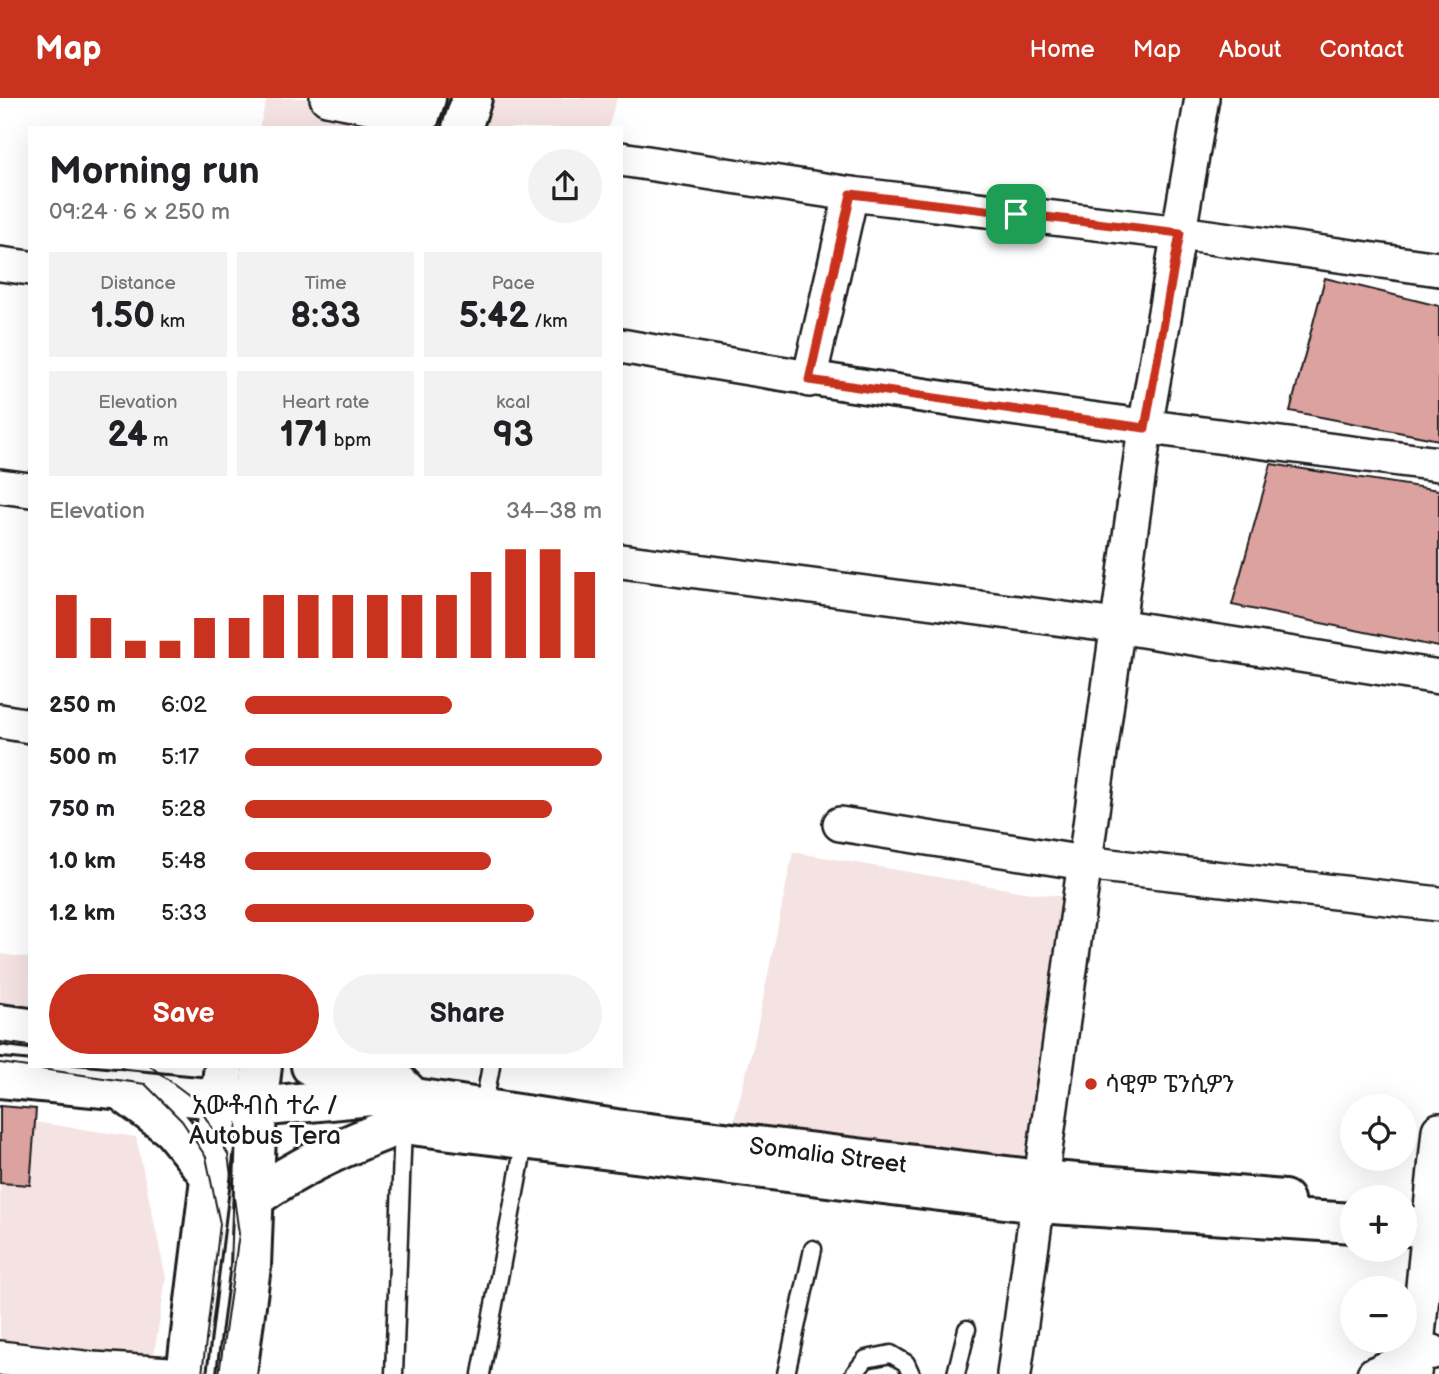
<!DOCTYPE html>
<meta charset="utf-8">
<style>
body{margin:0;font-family:"Balsamiq Sans","Noto Sans Ethiopic",sans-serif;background:#f2f2f2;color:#202124;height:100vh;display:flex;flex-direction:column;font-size:26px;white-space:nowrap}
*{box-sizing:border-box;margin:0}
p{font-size:23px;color:#757577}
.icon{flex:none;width:38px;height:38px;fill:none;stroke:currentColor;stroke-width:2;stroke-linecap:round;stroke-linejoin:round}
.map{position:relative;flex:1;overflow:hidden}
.drawer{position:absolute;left:28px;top:28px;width:595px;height:942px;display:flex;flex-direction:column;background:#fff;border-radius:0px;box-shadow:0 7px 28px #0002}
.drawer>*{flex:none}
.controls{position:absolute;left:1340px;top:996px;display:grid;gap:14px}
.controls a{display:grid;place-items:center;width:77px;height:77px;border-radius:50%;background:#fff;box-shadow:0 7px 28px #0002;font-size:35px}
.pin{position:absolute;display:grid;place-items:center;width:60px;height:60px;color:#fff;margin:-30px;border-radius:14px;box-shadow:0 4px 10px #0006}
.round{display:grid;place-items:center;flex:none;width:74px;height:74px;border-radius:37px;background:#f2f2f2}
.overview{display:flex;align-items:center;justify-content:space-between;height:119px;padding:0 21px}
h1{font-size:38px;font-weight:800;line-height:52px}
.stats{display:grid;grid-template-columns:repeat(3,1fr);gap:10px;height:119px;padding:7px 21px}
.stats div{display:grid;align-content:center;border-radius:0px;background:#f2f2f2;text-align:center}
.stats b{font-size:35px;font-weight:800}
.stats small{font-size:19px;font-weight:400}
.stats p{font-size:19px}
.chart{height:196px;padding:14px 21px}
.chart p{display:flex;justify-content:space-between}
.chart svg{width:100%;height:126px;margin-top:7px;stroke:#c8321e;stroke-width:6}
.button{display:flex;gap:14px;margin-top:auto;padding:14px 21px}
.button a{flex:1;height:80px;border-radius:42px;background:#c8321e;color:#fff;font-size:28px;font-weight:800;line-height:80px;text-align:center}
.button a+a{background:#f2f2f2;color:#202124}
ul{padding:0 21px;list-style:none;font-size:23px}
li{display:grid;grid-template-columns:112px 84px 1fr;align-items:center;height:52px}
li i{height:18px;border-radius:9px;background:#c8321e}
header{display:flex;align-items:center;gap:42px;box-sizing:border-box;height:98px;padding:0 35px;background:#c8321e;color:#fff}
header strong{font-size:33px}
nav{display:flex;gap:38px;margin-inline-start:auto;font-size:24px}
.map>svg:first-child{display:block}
</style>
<header>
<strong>Map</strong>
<nav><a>Home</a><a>Map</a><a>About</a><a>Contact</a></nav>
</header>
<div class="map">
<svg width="1439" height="1276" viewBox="0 0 1439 1276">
<rect width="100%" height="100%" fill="#fff"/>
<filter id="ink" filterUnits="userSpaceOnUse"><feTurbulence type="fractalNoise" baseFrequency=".0143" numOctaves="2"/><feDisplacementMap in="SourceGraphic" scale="14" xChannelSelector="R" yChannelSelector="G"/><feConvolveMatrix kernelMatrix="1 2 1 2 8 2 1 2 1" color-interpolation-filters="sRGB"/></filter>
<g filter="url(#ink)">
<g fill="#f4e3e2">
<polygon points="267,0 390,0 383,30 259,30"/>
<polygon points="484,0 617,0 608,30 474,30"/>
<polygon points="793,754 1024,794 1074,800 1035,1084 727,1049 754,945"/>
<polygon points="0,856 30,860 30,908 0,904"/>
<polygon points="0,1019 136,1039 166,1180 151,1276 0,1276"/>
</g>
<g fill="#dca29f" stroke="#1c1c1c" stroke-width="2">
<polygon points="1325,180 1439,208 1439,342 1290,313"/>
<polygon points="1271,366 1439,392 1439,549 1232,507"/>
<polygon points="0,1008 36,1011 30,1087 0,1085"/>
</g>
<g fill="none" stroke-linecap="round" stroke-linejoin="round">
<g stroke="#1c1c1c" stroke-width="21">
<g id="service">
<polyline points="483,1011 491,968"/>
<polyline points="394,1276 403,1027"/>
<polyline points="481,1276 525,1041"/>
<polyline points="786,1276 813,1151"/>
<polyline points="854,1276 866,1261 891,1256 906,1265 911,1276"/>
<polyline points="956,1276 967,1231"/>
</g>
</g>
<g stroke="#1c1c1c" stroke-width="38">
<g id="minor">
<polyline points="327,0 419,18"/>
<polyline points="621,61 851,96 1180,135 1439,171"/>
<polyline points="0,166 30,170"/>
<path d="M621,248C893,297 1165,332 1439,366"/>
<polyline points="809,282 851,96"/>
<polyline points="0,388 30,392"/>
<polyline points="621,463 1117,528 1439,579"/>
<polyline points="0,623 30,628"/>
<polyline points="840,726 1084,765 1439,806"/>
<polyline points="0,1260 93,1271 170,1276"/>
<polyline points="1014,1276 1145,330 1202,0"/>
<polyline points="1374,1276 1417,1257 1433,1254"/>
<polyline points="1414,1276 1439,1032"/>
</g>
</g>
<g stroke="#1c1c1c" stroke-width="44">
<g id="secondary">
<polyline points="311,968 408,999 616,1031 1040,1082 1284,1102"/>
<polyline points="257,1009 381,997"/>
</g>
</g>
<g stroke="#1c1c1c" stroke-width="44">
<g id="primary">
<polyline points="416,30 426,0"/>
<polyline points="462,30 472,0"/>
<polyline points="0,926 30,930"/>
<polyline points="381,968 413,1000"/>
<polyline points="0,980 218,1001 242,1006"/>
<polyline points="119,991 172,1031 210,1078"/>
<path d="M254,1100C300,1067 349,1045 403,1026L1037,1105L1353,1125"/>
<polyline points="1405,1128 1439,1130"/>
<polyline points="186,1276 224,968"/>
<polyline points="237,1276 251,1168 257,1009 262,968"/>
</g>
</g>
<use href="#service" stroke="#fff" stroke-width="16"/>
<use href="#minor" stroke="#fff" stroke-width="33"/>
<use href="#secondary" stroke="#fff" stroke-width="38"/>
<use href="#primary" stroke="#fff" stroke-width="38"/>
<g stroke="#1c1c1c" stroke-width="2">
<polyline points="0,944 30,948"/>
<polyline points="0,965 145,986 182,1023 206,1059 220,1126 202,1276"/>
<polyline points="150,968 194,1001 228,1056 239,1136 219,1276"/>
</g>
</g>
</g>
<g fill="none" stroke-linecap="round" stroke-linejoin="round" filter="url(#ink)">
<g stroke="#fff" stroke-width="14">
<polygon id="route" points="851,96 1180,135 1145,330 809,282"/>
</g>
<use href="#route" stroke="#c8321e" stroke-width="9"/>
</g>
<circle fill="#c8321e" stroke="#fff" stroke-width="2.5" cx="1091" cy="986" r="7"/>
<g text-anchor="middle" stroke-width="6" stroke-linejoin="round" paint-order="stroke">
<g font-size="24" fill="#1c1c1c" stroke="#fff" text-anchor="start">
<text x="1105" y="994">ሳዊም ፔንሲዎን</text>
</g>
<g font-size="24" fill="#1c1c1c" stroke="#fff">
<text transform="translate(828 1057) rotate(7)" y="8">Somalia Street</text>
</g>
<g font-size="26" fill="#1c1c1c" stroke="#fff">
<text x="265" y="1016">አውቶብስ ተራ /<tspan x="265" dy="30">Autobus Tera</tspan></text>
</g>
</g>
</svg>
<div class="controls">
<a><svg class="icon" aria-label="locate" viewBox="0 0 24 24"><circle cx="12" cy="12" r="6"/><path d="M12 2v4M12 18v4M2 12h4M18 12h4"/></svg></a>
<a>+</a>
<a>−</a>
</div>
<div class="pin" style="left:1016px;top:116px;background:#1e9e55"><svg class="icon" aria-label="arrive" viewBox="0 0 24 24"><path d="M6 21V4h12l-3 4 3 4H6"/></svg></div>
<section class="drawer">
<div class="overview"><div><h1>Morning run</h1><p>09:24 · 6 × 250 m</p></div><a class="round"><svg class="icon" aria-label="share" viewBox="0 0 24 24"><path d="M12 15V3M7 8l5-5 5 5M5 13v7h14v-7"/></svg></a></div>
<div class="stats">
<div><p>Distance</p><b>1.50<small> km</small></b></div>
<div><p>Time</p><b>8:33</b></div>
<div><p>Pace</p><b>5:42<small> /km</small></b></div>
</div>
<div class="stats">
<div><p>Elevation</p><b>24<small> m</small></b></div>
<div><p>Heart rate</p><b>171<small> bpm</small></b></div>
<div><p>kcal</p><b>93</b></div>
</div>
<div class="chart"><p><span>Elevation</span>34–38 m</p>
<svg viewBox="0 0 160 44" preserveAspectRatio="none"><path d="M5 44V22M15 44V30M25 44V38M35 44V38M45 44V30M55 44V30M65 44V22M75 44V22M85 44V22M95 44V22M105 44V22M115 44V22M125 44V14M135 44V6M145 44V6M155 44V14"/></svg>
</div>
<ul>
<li><b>250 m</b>6:02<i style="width:58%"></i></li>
<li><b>500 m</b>5:17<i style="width:100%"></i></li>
<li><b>750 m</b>5:28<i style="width:86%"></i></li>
<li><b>1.0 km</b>5:48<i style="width:69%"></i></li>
<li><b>1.2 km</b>5:33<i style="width:81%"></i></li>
</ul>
<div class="button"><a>Save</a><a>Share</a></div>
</section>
</div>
